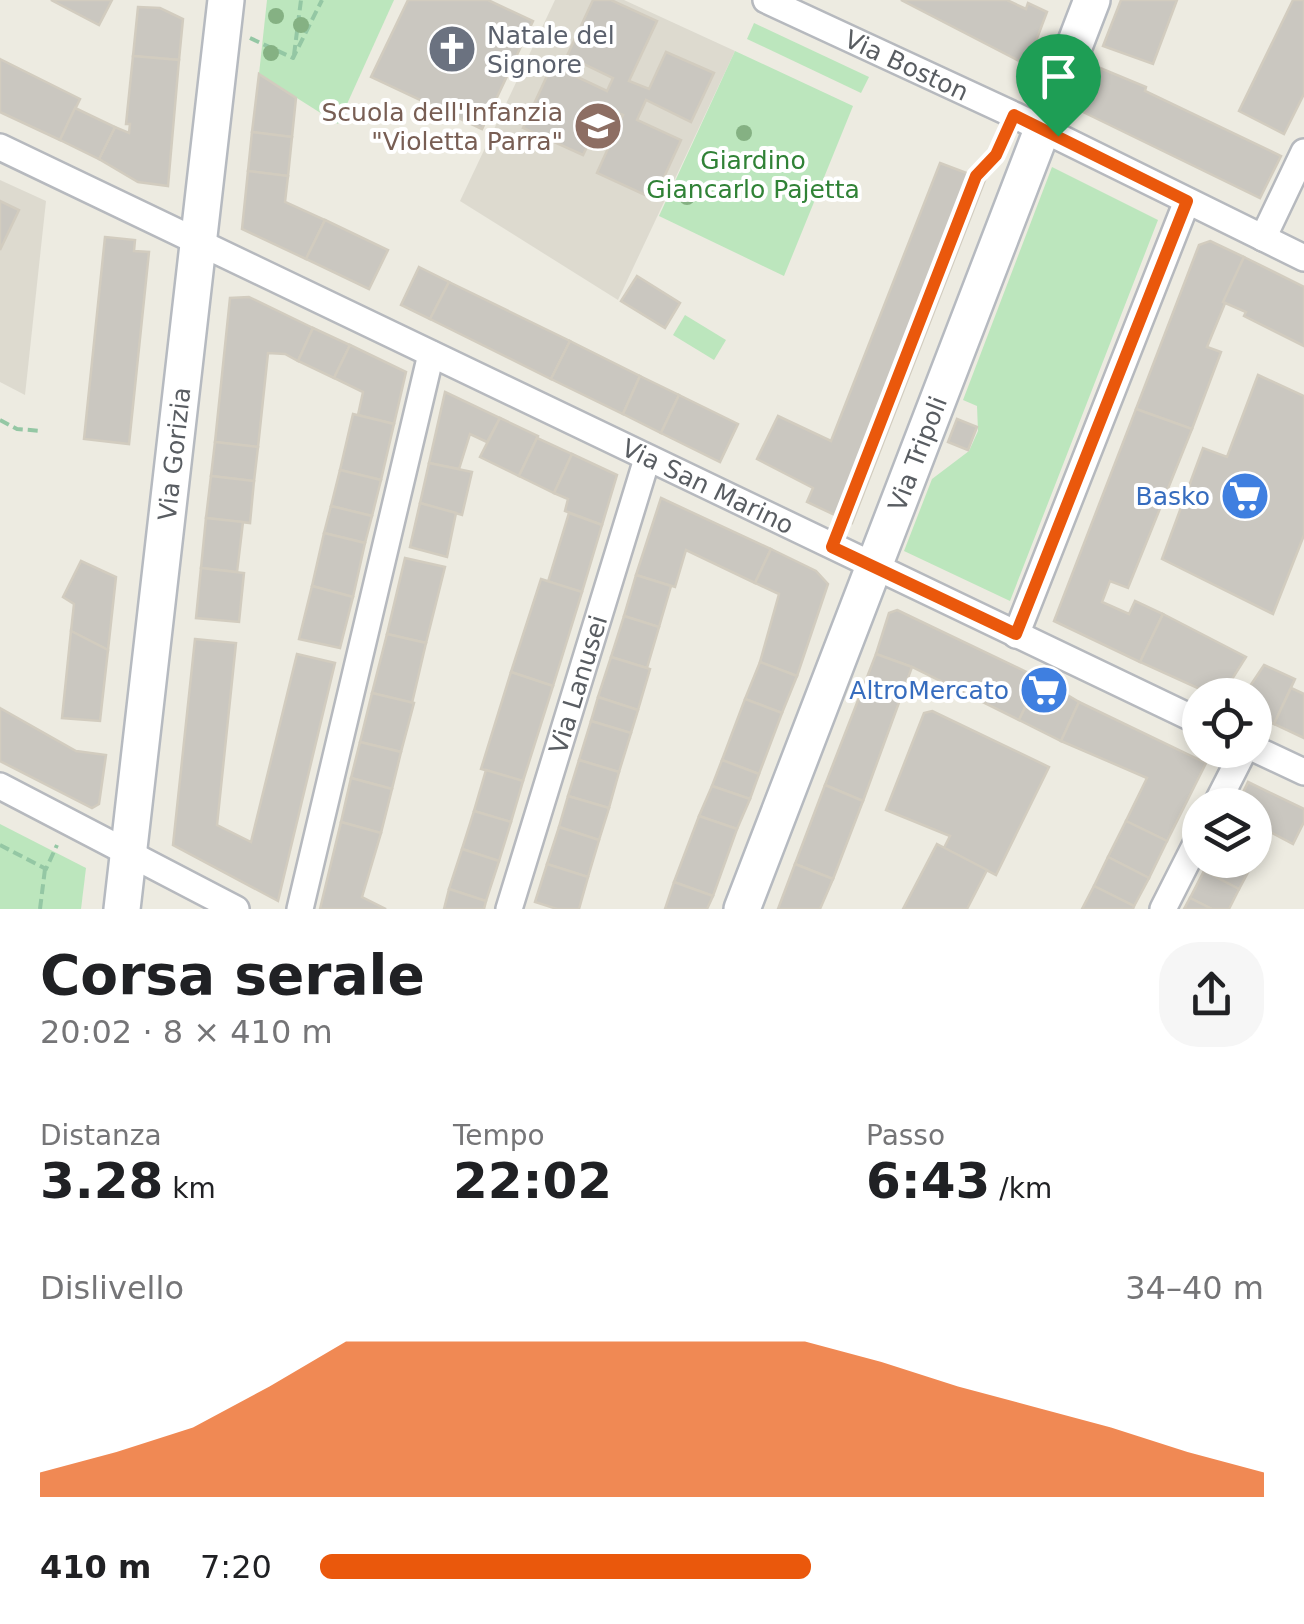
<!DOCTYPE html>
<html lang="it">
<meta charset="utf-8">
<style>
body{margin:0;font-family:"DejaVu Sans",sans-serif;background:#f6f6f6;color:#202124;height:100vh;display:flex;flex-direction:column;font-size:38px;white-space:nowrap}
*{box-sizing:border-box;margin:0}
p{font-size:32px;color:#757577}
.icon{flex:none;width:55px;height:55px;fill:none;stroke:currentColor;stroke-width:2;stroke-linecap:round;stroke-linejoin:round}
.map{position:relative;height:909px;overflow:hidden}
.drawer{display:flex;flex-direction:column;background:#fff;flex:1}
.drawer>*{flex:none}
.tools{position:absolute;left:1182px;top:678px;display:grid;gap:20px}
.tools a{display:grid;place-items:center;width:90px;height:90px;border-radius:50%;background:#fff;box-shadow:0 5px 15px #0003;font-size:50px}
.pin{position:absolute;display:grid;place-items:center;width:85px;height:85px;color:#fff;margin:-102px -42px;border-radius:50% 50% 50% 0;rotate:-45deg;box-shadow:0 0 10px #0007}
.pin .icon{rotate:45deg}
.round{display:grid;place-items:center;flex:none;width:105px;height:105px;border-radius:40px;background:#f6f6f6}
.headline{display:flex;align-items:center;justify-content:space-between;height:170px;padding:0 40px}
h1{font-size:55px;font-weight:600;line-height:75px}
.figures{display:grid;grid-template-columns:repeat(3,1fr);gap:15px;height:170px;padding:10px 40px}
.figures div{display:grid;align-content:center}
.figures b{font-size:50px;font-weight:600}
.figures small{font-size:28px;font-weight:400}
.figures p{font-size:28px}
.chart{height:280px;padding:20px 40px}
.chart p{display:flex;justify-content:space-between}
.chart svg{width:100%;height:180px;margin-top:10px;fill:#ea580c;opacity:.7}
ul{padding:0 40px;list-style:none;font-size:32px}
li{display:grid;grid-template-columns:160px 120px 1fr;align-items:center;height:75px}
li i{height:25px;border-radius:12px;background:#ea580c}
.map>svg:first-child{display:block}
</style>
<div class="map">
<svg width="1304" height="909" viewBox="0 0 1304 909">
<rect width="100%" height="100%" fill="#edebe1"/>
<g fill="#dddacf">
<polygon points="555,0 624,0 735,51 618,300 460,201"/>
<polygon points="0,180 46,201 25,395 0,382"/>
</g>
<g fill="#bce6bd">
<polygon points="267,0 394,0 338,124 259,74"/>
<polygon points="754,23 869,77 861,93 747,39"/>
<polygon points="735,51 853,106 784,276 659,216"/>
<polygon points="1052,167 1158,220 1010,601 904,551 932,479 969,451 978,431 977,406 963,400"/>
<polygon points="685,315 726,340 714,360 673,335"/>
<polygon points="0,824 86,868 81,909 0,909"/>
</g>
<g fill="#cac7c0" stroke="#d2ccbf" stroke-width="2.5">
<polygon points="51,0 112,0 99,25"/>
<polygon points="408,0 488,0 533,21 482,129 371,77"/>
<polygon points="593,0 611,0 657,21 629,81 649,89 666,52 714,73 691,122 646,100 637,120 681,140 654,199 597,173 623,115 606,108 583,155 523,128 552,65 607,91 613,78 567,56"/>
<polygon points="901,0 1007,0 1026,9 1028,3 1047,12 1027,65"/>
<polygon points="1121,0 1177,0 1153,64 1103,46"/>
<polygon points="1293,0 1304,0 1304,94 1284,134 1239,111"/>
<polygon points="138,7 160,8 183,19 179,60 133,56"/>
<polygon points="133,56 179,60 168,186 138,182 99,159 115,127 129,133 130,124 126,124"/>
<polygon points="0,59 80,99 60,140 0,112"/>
<polygon points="1100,68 1146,87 1145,91 1281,156 1260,198 1083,112"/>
<polygon points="259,74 296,98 292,137 252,132"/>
<polygon points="75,108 115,127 99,159 60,140"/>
<polygon points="252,132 292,137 288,176 248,171"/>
<polygon points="940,163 985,180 852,523 807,502 813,488 757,459 778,416 831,441"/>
<polygon points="248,171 288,176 285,202 325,220 306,259 242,229"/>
<polygon points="0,201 19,210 0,250"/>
<polygon points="325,220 388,250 369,289 306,259"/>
<polygon points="105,237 135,240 134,251 149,252 129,444 84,439"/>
<polygon points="1210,241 1244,257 1207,347 1221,352 1192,429 1136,409 1199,245"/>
<polygon points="1244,257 1304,287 1304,346 1244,316 1246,312 1223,302"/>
<polygon points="419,267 449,282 430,319 401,305"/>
<polygon points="637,276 680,303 665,328 621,301"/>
<polygon points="449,282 570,341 551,379 430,319"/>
<polygon points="249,297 313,328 298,361 285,354 268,353 258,447 215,442 230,298"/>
<polygon points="313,328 350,345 334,378 298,361"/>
<polygon points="570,341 640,376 623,414 551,379"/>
<polygon points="350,345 406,372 394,424 358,415 363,392 334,378"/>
<polygon points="1258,375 1304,396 1304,535 1273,614 1162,559 1203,448 1227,457"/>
<polygon points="640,376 679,395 661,433 623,414"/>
<polygon points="445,392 500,418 487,442 470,434 459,469 429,463"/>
<polygon points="679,395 738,424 720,462 661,433"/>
<polygon points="1136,409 1192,429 1128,588 1110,581 1102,602 1129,614 1135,601 1163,614 1140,662 1054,621"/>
<polygon points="353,414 394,424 381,480 340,470"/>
<polygon points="500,418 538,436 519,476 480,457"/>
<polygon points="957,419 977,427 968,450 948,442"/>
<polygon points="537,438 572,454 554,493 519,476"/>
<polygon points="215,442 258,447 254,481 211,476"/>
<polygon points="572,454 617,475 602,525 565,511 568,499 554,493"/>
<polygon points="429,463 472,472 462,515 420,503"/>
<polygon points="340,470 381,480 372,516 331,506"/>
<polygon points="211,476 254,481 250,523 206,518"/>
<polygon points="661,498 771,549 755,583 686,550 675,587 636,575"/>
<polygon points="420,503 456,513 447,557 410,547"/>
<polygon points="331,506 372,516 365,543 324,533"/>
<polygon points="569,513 602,525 582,592 548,582"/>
<polygon points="206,518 243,522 237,572 201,568"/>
<polygon points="324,533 365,543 353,597 312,586"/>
<polygon points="771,549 816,571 828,584 797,676 760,662 779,594 755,583"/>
<polygon points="405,558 445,567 426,643 387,634"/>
<polygon points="81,561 116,577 108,650 71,631 74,604 63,597"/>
<polygon points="201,568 244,573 239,622 196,618"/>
<polygon points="636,575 671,586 659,627 624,616"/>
<polygon points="541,579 582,592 553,686 511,672"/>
<polygon points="312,586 353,597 340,648 299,639"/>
<polygon points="897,610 1039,678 1019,720 912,667 876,654 889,613"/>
<polygon points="1163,614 1246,657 1222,695 1213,695 1140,662"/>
<polygon points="624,616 659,627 647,668 611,657"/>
<polygon points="71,631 108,650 100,721 62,718"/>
<polygon points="387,634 426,643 412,703 372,693"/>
<polygon points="195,639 236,643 217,825 251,842 297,654 335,663 278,901 173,845"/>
<polygon points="876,654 912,667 863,801 825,785"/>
<polygon points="611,657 650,669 638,710 598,697"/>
<polygon points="760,662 797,676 782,713 745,699"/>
<polygon points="1264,665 1295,679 1274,724 1255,715 1255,695 1244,695"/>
<polygon points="511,672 553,686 523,781 481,769"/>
<polygon points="1039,678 1079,702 1061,741 1019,720"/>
<polygon points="1291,688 1304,694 1304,738 1274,724"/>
<polygon points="372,693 414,703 401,752 360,742"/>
<polygon points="598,697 638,710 631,733 591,721"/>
<polygon points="745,699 782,713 759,774 722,760"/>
<polygon points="1079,702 1206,763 1167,841 1126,821 1147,778 1061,741"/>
<polygon points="0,708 76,751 106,755 99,804 92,808 0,761"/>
<polygon points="932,711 1049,767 996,875 944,848 950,836 886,810 924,713"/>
<polygon points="591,721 631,733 619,772 579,760"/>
<polygon points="360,742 401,752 392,789 351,778"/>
<polygon points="579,760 619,772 609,808 568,796"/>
<polygon points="722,760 759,774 750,799 712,786"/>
<polygon points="486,770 523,781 511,822 474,811"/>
<polygon points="351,778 392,789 381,833 341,822"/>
<polygon points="1248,782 1304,809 1304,822 1293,844 1255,824 1255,805 1237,805"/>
<polygon points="825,785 863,801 833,879 795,864"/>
<polygon points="712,786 750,799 737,829 699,816"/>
<polygon points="568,796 609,808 599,840 559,827"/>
<polygon points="474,811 511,822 499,861 462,849"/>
<polygon points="699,816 737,829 713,896 674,882"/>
<polygon points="1126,821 1167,841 1149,878 1108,857"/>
<polygon points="341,822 381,833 362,897 386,909 320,909"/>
<polygon points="1255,824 1269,832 1255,859"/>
<polygon points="559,827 599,840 588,877 547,864"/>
<polygon points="937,844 987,870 967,909 903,909"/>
<polygon points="462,849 499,861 486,901 449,889"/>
<polygon points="1108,857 1149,878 1134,906 1094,886"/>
<polygon points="1209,860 1247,860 1253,863 1239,889 1204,871"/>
<polygon points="547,864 588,877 579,909 557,909 535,902"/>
<polygon points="795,864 833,879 820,909 778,909"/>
<polygon points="1204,871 1239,889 1229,909 1212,909 1190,898"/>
<polygon points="674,882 713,896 707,909 665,909"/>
<polygon points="1094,886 1134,906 1133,909 1082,909"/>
<polygon points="449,889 486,901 484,909 444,909"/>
<polygon points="1190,898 1212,909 1184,909"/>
</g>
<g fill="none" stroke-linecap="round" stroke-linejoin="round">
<g stroke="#b6b9be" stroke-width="30">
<g id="street">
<path id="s1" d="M766,0L1014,115L1304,258"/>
<path id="s2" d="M0,147L1200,722"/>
<polyline points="1263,238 1304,152"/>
<polyline points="1016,635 1187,201"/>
<polyline points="1255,749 1304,772"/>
<polyline points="0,786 236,909"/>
<polyline points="1216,805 1244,750"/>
<polyline points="300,909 431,354"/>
<path id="s3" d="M509,909L647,459"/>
<polyline points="1163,909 1200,836"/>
</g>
</g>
<g stroke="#b6bac0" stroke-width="40">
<g id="secondary">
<path id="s4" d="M122,909L226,0"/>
<path id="s5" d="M742,909L1092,0"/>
</g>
</g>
<g stroke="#94c7a4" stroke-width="4" stroke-dasharray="10 5" stroke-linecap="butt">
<polyline points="250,38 293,58 322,0"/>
<polyline points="294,55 301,0"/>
<polyline points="0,420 17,429 42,431"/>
<polyline points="841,524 976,176 996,155 1006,134"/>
<polyline points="0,845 46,869 57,845"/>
<polyline points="40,909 45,869"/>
</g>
<use href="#street" stroke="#fff" stroke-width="25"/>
<use href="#secondary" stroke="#fff" stroke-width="35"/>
</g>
<g fill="#85b183">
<circle cx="276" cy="16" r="8"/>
<circle cx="301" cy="25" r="8"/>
<circle cx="271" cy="53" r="8"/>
<circle cx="744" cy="133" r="8"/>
<circle cx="687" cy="197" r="8"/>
</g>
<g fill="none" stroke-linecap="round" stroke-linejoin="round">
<g stroke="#fff" stroke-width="20">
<polygon id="route" points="1014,115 1187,201 1016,634 832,547 976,176 996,155"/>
</g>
<use href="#route" stroke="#ea580c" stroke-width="12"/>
</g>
<defs>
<g id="church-disc" transform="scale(2.5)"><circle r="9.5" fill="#6b7280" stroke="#fff"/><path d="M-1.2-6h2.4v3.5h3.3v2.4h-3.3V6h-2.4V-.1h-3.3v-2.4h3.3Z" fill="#fff"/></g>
<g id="school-disc" transform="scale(2.5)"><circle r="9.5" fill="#8d6e63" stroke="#fff"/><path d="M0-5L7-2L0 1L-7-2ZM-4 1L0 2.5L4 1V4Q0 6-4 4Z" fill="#fff"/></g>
<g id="supermarket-disc" transform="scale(2.5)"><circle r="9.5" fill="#3f7fe0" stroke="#fff"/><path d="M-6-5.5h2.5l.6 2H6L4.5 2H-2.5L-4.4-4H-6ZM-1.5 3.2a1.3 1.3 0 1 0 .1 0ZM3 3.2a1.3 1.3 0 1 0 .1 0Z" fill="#fff"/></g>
</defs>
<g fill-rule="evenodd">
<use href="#church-disc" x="452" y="49"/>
<use href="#school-disc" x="598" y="126"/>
<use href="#supermarket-disc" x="1245" y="496"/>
<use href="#supermarket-disc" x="1044" y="690"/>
</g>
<g text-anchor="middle" stroke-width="8" stroke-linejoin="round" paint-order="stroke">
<g font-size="25" fill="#5b616d" stroke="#fff" text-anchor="start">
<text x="487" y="44">Natale del<tspan x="487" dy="29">Signore</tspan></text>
</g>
<g font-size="25" fill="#595d62" stroke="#fff">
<text dy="9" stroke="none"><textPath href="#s1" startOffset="155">Via Boston</textPath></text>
<text dy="9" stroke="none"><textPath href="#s4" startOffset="458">Via Gorizia</textPath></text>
<text dy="9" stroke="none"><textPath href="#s5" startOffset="488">Via Tripoli</textPath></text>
<text dy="9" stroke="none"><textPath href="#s2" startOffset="785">Via San Marino</textPath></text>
<text dy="9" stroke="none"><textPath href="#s3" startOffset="235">Via Lanusei</textPath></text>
</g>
<g font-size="25" fill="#785e54" stroke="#fff" text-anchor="end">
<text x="563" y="121">Scuola dell'Infanzia<tspan x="563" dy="29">"Violetta Parra"</tspan></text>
</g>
<g font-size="25" fill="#308236" stroke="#fff">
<text x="753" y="169">Giardino<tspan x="753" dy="29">Giancarlo Pajetta</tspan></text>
</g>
<g font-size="25" fill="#366cbe" stroke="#fff" text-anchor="end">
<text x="1210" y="505">Basko</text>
<text x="1009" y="699">AltroMercato</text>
</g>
</g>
</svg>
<div class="tools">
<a><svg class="icon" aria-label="locate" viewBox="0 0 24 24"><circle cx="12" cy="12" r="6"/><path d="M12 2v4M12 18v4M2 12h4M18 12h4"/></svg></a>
<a><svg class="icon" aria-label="layers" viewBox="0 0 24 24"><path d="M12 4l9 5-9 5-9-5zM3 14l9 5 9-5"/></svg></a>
</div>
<div class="pin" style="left:1058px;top:136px;background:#1e9e55"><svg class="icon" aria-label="arrive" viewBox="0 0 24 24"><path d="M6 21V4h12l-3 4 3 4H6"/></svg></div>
</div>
<section class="drawer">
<div class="headline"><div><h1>Corsa serale</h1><p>20:02 · 8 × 410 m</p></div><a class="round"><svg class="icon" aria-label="share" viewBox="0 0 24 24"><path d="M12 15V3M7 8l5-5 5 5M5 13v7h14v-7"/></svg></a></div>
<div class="figures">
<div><p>Distanza</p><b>3.28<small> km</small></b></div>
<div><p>Tempo</p><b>22:02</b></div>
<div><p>Passo</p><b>6:43<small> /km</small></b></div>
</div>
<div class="chart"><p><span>Dislivello</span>34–40 m</p>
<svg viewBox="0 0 160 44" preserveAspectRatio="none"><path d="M0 44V38L10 33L20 27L30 17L40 6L50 6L60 6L70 6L80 6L90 6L100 6L110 11L120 17L130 22L140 27L150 33L160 38V44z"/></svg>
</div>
<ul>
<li><b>410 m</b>7:20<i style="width:52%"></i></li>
</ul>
</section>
